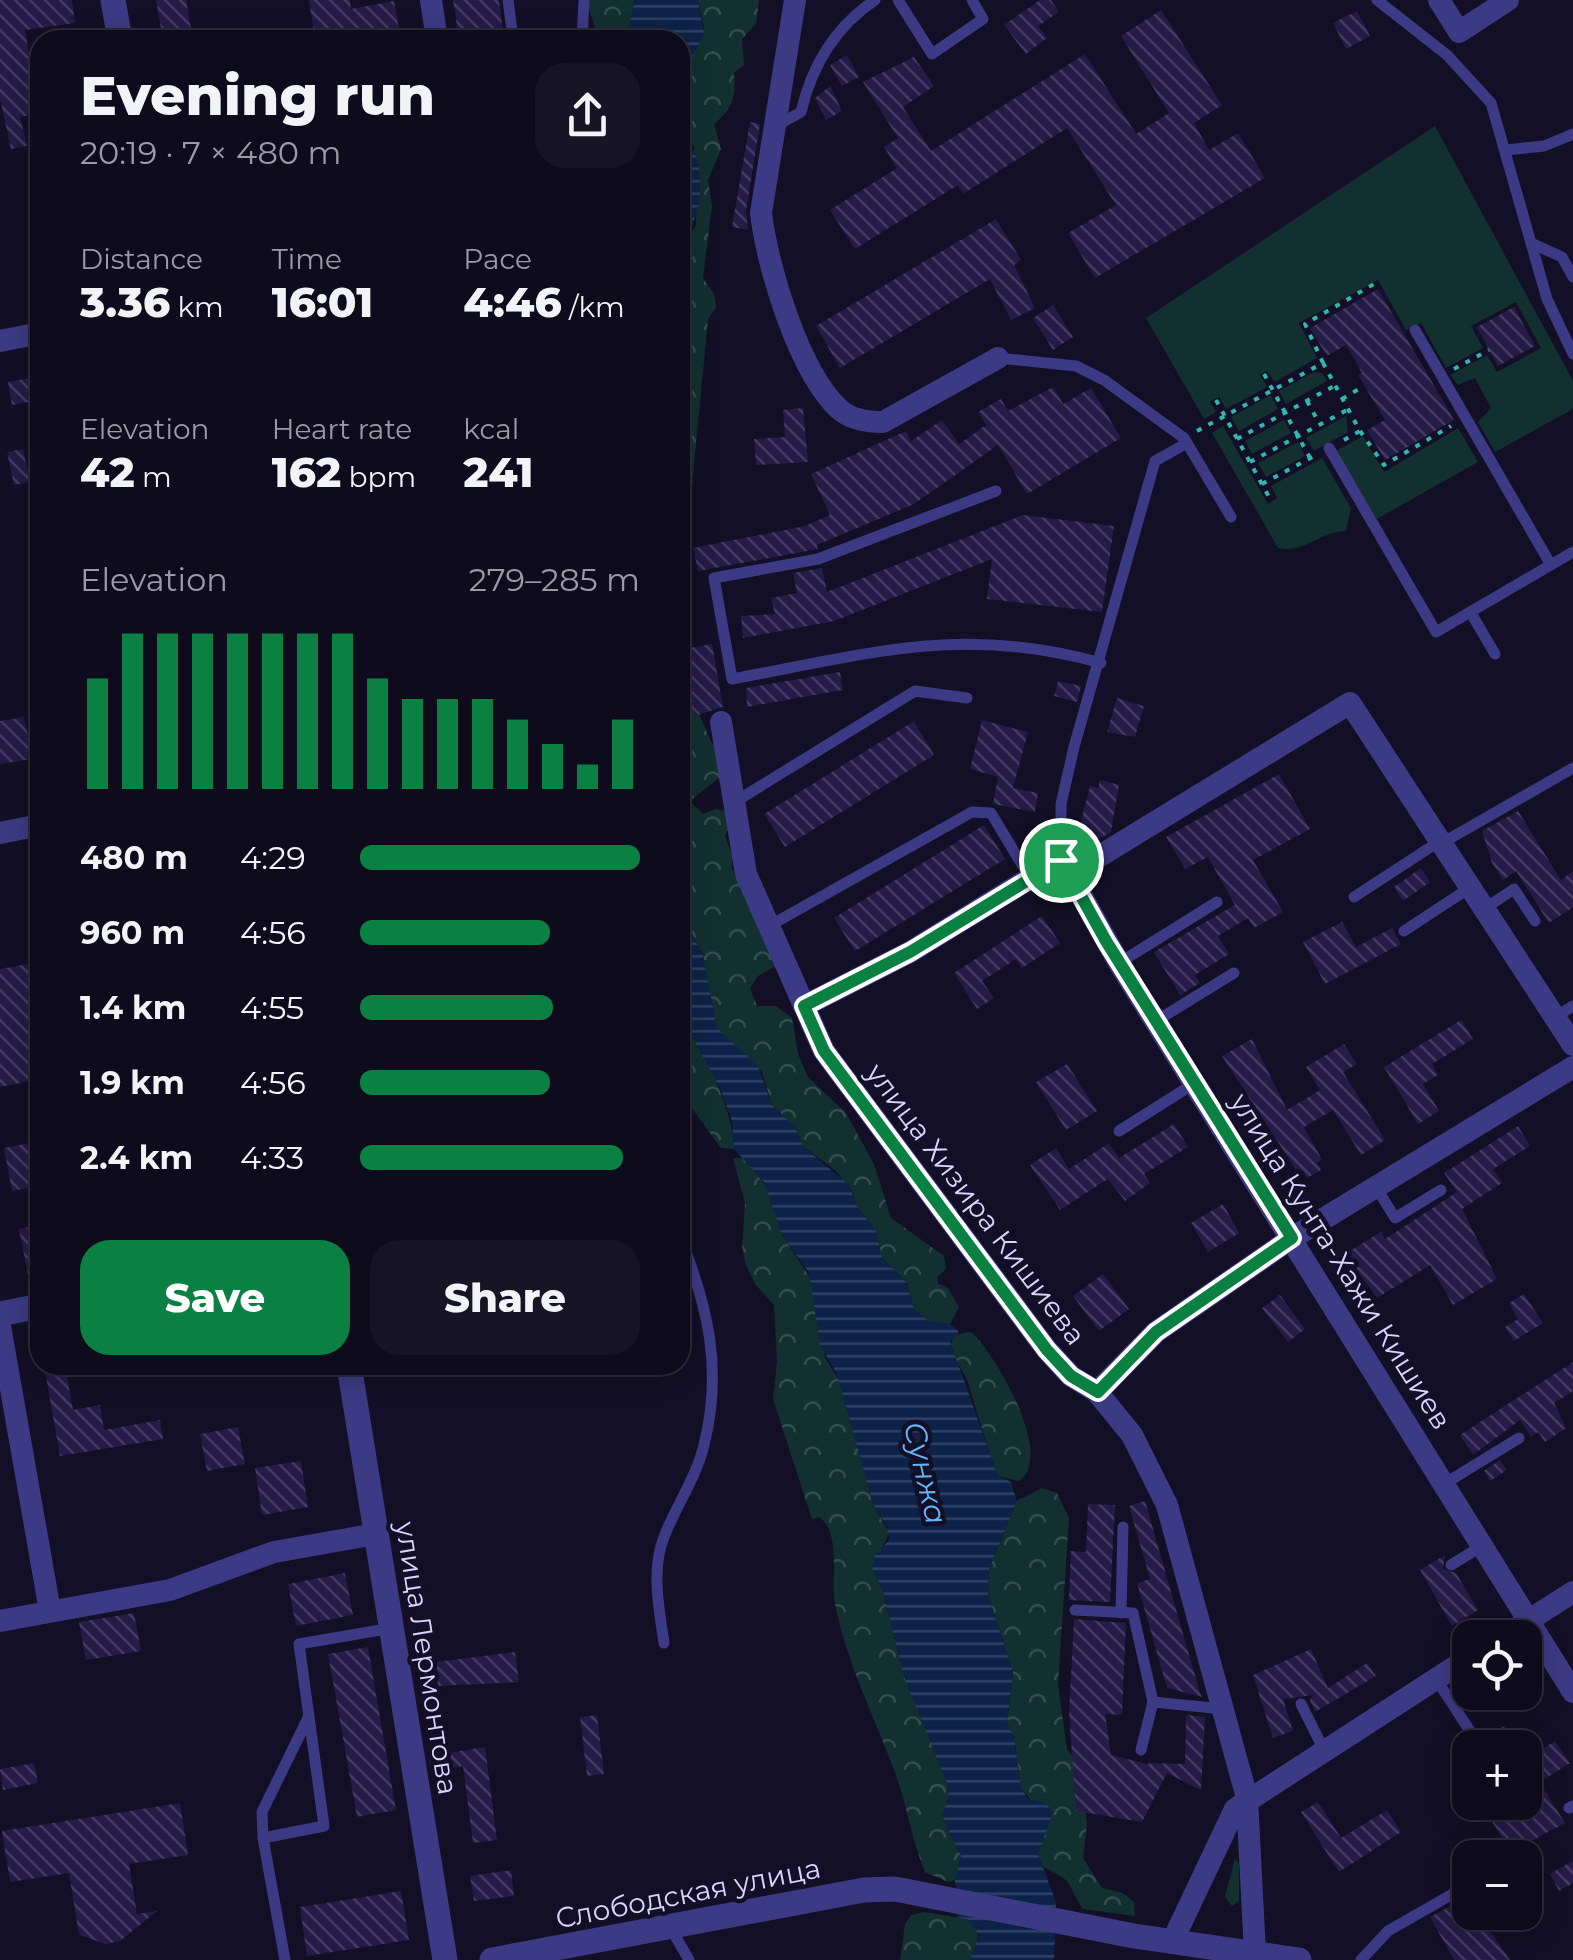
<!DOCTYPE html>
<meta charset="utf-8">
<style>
body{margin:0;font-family:Montserrat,sans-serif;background:#171425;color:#f1f3f6;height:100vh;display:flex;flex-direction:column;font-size:38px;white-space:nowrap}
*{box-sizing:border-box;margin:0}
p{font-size:32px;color:#9b9ba3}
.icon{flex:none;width:55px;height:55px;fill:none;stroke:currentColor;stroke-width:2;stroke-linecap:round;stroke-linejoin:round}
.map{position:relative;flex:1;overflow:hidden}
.details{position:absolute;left:30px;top:30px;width:660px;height:1345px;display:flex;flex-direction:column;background:#0e0b1c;border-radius:30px;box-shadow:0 5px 25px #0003,0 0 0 2px #2e2b3b}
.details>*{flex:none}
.buttons{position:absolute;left:1452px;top:1620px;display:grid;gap:20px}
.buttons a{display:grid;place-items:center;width:90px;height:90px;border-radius:20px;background:#0e0b1c;box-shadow:0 5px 25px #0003,0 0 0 2px #2e2b3b;font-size:50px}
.pin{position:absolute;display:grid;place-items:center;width:85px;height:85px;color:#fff;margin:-42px;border:5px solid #fff;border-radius:50%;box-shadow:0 2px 10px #0007}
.round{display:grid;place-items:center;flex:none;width:105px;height:105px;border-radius:30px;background:#171425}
.overview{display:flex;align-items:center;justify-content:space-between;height:170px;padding:0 50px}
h1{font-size:55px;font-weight:800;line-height:75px}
.figures{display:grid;grid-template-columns:repeat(3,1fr);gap:15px;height:170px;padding:10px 50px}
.figures div{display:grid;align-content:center}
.figures b{font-size:42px;font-weight:800}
.figures small{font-size:28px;font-weight:400}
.figures p{font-size:28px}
.chart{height:280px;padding:20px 50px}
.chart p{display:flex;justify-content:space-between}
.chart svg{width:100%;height:180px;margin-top:10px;stroke:#0b8043;stroke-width:6}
.cta{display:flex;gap:20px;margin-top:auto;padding:20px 50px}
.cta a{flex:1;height:115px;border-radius:30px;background:#0b8043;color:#fff;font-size:40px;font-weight:800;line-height:115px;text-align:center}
.cta a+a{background:#171425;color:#f1f3f6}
ul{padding:0 50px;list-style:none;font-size:32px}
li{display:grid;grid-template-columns:160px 120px 1fr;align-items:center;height:75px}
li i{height:25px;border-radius:12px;background:#0b8043}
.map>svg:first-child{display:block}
</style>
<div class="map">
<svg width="1573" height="1960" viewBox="0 0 1573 1960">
<defs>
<pattern id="forest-crowns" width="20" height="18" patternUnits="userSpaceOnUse" patternTransform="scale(2.5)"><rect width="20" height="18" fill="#12302f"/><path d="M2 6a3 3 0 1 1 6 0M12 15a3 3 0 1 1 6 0" fill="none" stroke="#344d4e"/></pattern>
<pattern id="water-rules" width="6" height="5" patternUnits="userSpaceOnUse" patternTransform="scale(2.5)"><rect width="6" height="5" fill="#0c2248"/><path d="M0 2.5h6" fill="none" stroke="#2f4163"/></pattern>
<pattern id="building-back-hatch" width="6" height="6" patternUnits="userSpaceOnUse" patternTransform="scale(2.5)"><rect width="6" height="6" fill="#241b47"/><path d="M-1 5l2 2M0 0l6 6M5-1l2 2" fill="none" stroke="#433b63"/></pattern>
</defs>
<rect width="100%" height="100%" fill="#130f26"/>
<g fill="#12302f">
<polygon points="1435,126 1573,381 1573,409 1495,452 1478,422 1491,408 1475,378 1458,385 1450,375 1487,355 1497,372 1541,348 1516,302 1471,326 1483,348 1446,368 1421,323 1406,330 1378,280 1299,323 1317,358 1275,382 1267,371 1260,375 1267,387 1226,409 1219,397 1210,402 1216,412 1204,419 1146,318"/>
<polygon points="1314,372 1322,373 1327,381 1286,404 1279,391"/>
<polygon points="1271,395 1278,409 1239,431 1231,417"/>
<polygon points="1346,416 1348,432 1314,451 1306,438"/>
<polygon points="1284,420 1291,433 1252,454 1245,441"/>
<path d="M1223,426L1268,504L1277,498L1271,486L1322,458L1351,508L1346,531C1321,531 1304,554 1278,548L1212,433Z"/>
<polygon points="1458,428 1478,462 1377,519 1336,451 1363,436 1384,472"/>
<polygon points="1298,442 1305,456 1266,477 1258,463"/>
<polygon points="1235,1858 1239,1864 1239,1901 1232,1906 1225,1897"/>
</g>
<g fill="url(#forest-crowns)">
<polygon points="635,0 626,40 599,40 586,0"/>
<path d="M698,0H759L756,24L742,39L744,65L734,73C737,96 732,109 714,124L721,149L708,180L712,206L703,278L714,294L716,307L708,319L687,538L680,550V253L696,225L694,146L680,129V80L704,28Z"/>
<polygon points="680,669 711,742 728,759 726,772 690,801 703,814 716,809 729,812 731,824 725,836 732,855 732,868 776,966 758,976 750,988 757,1006 776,1006 792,1018 798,1054 808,1077 846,1113 874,1164 891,1218 944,1256 946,1269 937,1277 938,1284 947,1287 959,1307 950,1324 931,1322 914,1310 907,1283 882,1258 876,1231 856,1205 853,1192 836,1171 803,1146 795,1127 772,1105 762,1072 717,1028 702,952 680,914"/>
<path d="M680,1015C702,1044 734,1113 734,1149L721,1148L680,1092Z"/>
<path d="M733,1158H746L767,1188L782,1235L811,1279L825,1358L839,1380L873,1504L889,1533L872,1568L882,1588L904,1674L947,1783L949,1797L942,1816L961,1856L955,1880L948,1882L925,1872C911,1839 907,1803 894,1770C873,1714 847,1663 835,1604C830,1579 842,1533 819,1517L812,1519L773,1399L777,1362L774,1305L755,1284L746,1265L742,1247L745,1203Z"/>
<path d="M971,1332C995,1353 1056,1457 1019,1481L998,1476C987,1446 978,1416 969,1386C964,1367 946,1356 953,1335Z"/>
<path d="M1042,1488L1057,1493L1069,1518L1058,1685L1067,1749L1080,1766L1087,1824L1083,1858L1102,1888L1123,1893L1134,1902L1135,1916L1083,1909C1063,1878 1078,1885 1042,1866L1038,1853L1044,1834L1033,1803L1021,1788L1015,1742L1007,1724L1013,1672L988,1595L989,1569L1017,1501Z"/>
<polygon points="924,1912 967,1919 978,1928 977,1948 970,1960 900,1960 905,1924 911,1915"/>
</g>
<g fill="url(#water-rules)">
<polygon points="635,0 698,0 704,35 680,80 680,40 626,40"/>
<path d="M680,129C712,168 702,211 680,253Z"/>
<polygon points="680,914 702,952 717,1028 758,1066 772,1105 795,1127 803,1146 850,1186 856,1205 876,1231 882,1258 907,1283 914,1310 931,1322 950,1324 959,1332 950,1341 998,1476 1011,1482 1017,1501 989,1569 988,1595 1013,1672 1007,1724 1014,1736 1021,1788 1028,1799 1046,1803 1053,1813 1038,1854 1056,1902 1054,1960 970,1960 979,1935 967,1919 957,1918 955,1880 961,1856 942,1816 949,1797 947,1783 905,1680 882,1588 872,1568 875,1555 889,1540 887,1527 873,1504 837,1374 820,1345 809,1273 782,1235 764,1182 734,1149 732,1121 720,1088 680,1015"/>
</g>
<g fill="url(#building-back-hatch)">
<polygon points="0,0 72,0 75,23 25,30 31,67 40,65 40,113 20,117 27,146 11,149 0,98"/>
<polygon points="156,0 186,0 193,40 163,40"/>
<polygon points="309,0 350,0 351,9 394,1 401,40 315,40"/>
<polygon points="453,0 499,0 504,40 459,40"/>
<polygon points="1040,0 1051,0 1059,12 1038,26 1047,38 1026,54 1004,25"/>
<polygon points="1161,10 1222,105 1194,123 1209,150 1238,133 1265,178 1095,278 1068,233 1116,205 1067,128 963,194 958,185 855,249 830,210 897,168 884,147 898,138 863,82 914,57 934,86 903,107 931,151 1085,54 1136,134 1169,113 1121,36"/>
<polygon points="1357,11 1370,36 1346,49 1333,23"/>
<polygon points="847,55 859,77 842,86 830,65"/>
<polygon points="830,86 842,111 826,120 815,98"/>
<polygon points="750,122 760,124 746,211 748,230 732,227"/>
<polygon points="996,219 1021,260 1014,265 1035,308 1011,320 990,279 840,368 816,326"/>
<polygon points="1378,289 1454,420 1385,460 1367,430 1385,420 1358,375 1362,373 1346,345 1327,356 1310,328"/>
<polygon points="1053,305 1073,337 1053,350 1033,318"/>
<polygon points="1514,307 1535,346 1498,366 1477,327"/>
<polygon points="40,376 40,400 12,405 8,382"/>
<polygon points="1053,387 1063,404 1091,388 1121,438 1027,494 998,445 914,504 817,545 818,549 698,571 693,548 805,526 830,515 811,474 906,431 911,441 942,420 959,444 986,425 978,412 1001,399 1008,411"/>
<polygon points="803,408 808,462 756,465 754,439 785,437 783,410"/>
<polygon points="23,449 30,482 14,485 7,452"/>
<polygon points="1023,515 1114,526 1102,612 987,599 992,559 834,621 743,638 741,616 775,614 771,598 797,593 793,573 822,568 827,592"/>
<polygon points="712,644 723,707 694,716 683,649"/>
<polygon points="840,672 843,690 747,707 746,688"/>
<polygon points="1058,681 1081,686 1077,702 1054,696"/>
<polygon points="1117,698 1144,706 1135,737 1107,732"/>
<polygon points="24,717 33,759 0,764 0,721"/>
<polygon points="982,720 1028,732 1013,788 1038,793 1035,812 993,804 998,777 970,769"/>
<polygon points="914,721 934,755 785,847 764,814"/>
<polygon points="1279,774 1310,829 1253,860 1283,912 1254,928 1248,918 1218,936 1229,954 1195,975 1200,983 1180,995 1154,952 1235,905 1208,857 1185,869 1166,837"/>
<polygon points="1100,780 1119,785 1111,832 1089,845 1076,841 1090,786 1098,788"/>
<polygon points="1518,811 1561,880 1573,871 1573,907 1549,923 1516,871 1503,880 1492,863 1482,831"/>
<polygon points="984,825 1005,859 855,951 834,918"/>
<polygon points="1421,868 1430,882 1403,901 1394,887"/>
<polygon points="1042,916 1060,943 1022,968 1016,959 982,981 994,998 977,1009 954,973"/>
<polygon points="1342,922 1356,947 1392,928 1401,944 1325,984 1303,942"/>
<polygon points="40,962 40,1079 0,1087 0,969"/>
<polygon points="1461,1020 1473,1039 1432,1064 1438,1075 1423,1084 1439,1111 1418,1124 1384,1067"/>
<polygon points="1252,1039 1287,1110 1320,1090 1306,1067 1344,1044 1357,1064 1343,1072 1385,1140 1361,1155 1333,1110 1304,1127 1322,1160 1317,1163 1321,1170 1307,1178 1303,1171 1298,1173 1222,1056"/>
<polygon points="1067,1064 1097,1111 1066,1130 1036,1082"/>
<polygon points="1174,1124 1188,1147 1144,1174 1150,1183 1125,1201 1108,1179 1060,1210 1030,1165 1056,1148 1069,1169 1109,1143 1119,1158"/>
<polygon points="1518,1126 1530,1146 1493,1169 1502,1183 1462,1209 1497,1279 1453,1305 1430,1265 1377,1298 1345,1254 1381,1232 1385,1239 1457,1192 1444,1173"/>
<polygon points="40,1141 40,1185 12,1191 4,1148"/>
<polygon points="1223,1204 1239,1233 1208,1252 1191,1223"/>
<polygon points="40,1225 40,1290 31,1291 19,1229"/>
<polygon points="1103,1274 1129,1309 1099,1331 1073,1296"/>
<polygon points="1524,1294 1543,1323 1514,1341 1505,1327 1518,1319 1509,1303"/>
<polygon points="1280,1295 1305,1329 1288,1342 1262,1308"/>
<polygon points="1573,1362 1573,1391 1554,1403 1566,1428 1545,1442 1538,1432 1531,1437 1520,1420 1473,1455 1460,1435"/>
<polygon points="44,1365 65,1365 73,1410 100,1405 104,1430 160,1420 163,1439 60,1456"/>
<polygon points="238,1427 245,1464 207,1471 200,1434"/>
<polygon points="1500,1460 1507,1470 1490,1481 1484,1471"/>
<polygon points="301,1461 308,1507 262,1515 255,1468"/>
<polygon points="1145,1501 1200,1693 1202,1697 1167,1688 1137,1583 1150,1579 1129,1506"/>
<polygon points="1088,1504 1115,1505 1110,1602 1069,1600 1071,1551 1086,1552"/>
<polygon points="1445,1555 1443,1569 1456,1573 1478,1610 1452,1626 1420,1570"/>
<polygon points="345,1573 353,1615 296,1626 288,1584"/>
<polygon points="134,1613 141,1651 86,1660 79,1622"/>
<polygon points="1074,1619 1126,1623 1122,1715 1105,1714 1111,1755 1151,1765 1148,1763 1185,1764 1186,1715 1205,1717 1201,1790 1167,1773 1142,1822 1076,1811 1069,1712"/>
<polygon points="368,1647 396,1810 357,1817 328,1654"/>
<polygon points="1311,1649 1328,1688 1367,1663 1376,1676 1315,1712 1310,1700 1313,1695 1283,1699 1293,1731 1273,1738 1253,1675"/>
<polygon points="515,1652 519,1682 438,1686 435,1662"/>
<polygon points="597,1715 604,1774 587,1776 580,1717"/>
<polygon points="1504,1726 1518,1748 1462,1748 1479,1731 1492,1734"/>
<polygon points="1555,1741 1570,1763 1540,1782 1526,1760"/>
<polygon points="485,1747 497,1840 473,1843 463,1766 431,1771 428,1756"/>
<polygon points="34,1763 38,1783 3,1790 0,1769"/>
<polygon points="1543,1788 1565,1823 1511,1852 1491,1820"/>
<polygon points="1318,1802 1341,1838 1387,1810 1401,1832 1339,1872 1301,1812"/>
<polygon points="180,1803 188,1855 129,1864 137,1914 157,1911 120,1941 106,1944 79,1935 69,1873 10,1882 2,1831"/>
<polygon points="1573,1861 1573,1883 1559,1891 1550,1874"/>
<polygon points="511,1870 514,1896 474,1901 470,1876"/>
<polygon points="401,1891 409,1940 307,1956 300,1907"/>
<polygon points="1467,1897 1470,1912 1524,1912 1490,1931 1510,1960 1454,1960 1430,1917"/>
</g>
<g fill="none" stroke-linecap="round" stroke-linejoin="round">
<g stroke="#2fb8b0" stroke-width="4" stroke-dasharray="5 8" stroke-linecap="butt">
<polyline points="1323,363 1305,324 1374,284"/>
<polyline points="1454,369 1489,350"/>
<polyline points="1264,374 1310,458"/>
<polyline points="1342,399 1364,386"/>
<polyline points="1216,400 1269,497"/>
<polyline points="1307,401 1319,423"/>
<polyline points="1197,431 1323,363 1360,431 1342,441"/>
<polyline points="1360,431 1384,465 1451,426"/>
<polyline points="1237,439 1334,386"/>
<polyline points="1250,462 1347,410"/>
<polyline points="1262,484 1316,455"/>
</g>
<g stroke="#3d3a85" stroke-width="11">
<polyline points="508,0 512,30"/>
<polyline points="898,0 932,54 983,19 972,0"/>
<polyline points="1377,0 1447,55 1491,103 1547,299 1573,354"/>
<polyline points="582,40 584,0"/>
<path d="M774,127L801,112C812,65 835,27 875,0"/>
<polyline points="1506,150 1544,146 1573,134"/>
<polyline points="1531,243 1562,257 1573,277"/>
<polyline points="1415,330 1551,565"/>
<polyline points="998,358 1076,366 1104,380 1184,438 1231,517"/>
<polyline points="1329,448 1436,632 1573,552"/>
<path d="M996,491L818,559L714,578L732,679C868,654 963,624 1101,663"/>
<polyline points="1471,613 1495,654"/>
<polyline points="733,803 915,691 967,698"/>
<polyline points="1442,843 1573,768"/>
<polyline points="1061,859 1061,804 1074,747 1155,461 1187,443"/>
<polyline points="1354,897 1440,841"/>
<polyline points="1484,909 1514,889 1535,921"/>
<polyline points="769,926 972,812 991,813 1030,878"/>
<polyline points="1404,931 1471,887"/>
<polyline points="1119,963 1217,902"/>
<polyline points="1555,1017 1573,1006"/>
<polyline points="1156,1021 1234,973"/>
<polyline points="1119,1131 1195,1083"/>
<polyline points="1376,1187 1395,1218 1441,1190"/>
<polyline points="1444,1484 1519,1438"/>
<polyline points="1451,1565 1482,1546"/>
<polyline points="1075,1610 1133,1613 1153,1702 1223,1709"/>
<polyline points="1121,1613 1123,1527"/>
<path d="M664,1643C659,1609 651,1569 664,1537C676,1506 696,1478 704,1445C723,1369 708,1307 680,1236"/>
<polyline points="1436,1679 1470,1731"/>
<polyline points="1301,1704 1324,1750"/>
<polyline points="1141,1750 1153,1702"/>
<polyline points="1569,1808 1573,1806"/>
<polyline points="263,1838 262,1812 308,1718"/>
<polyline points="670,1927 689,1960"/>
<polyline points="285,1960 263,1838 324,1826 299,1644 392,1628"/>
<polyline points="1361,1960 1388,1931 1470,1884"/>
</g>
<g stroke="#3d3a85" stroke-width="22">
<polyline points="431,0 437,40"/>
<path d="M795,0L761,213C767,266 799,372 839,409C851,420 868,422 883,422L998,358"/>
<polyline points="1439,0 1459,32 1508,0"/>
<polyline points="0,341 40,333"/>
<polyline points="721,722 746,874 824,1051 1047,1350 1071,1376 1097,1392 1132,1435 1167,1505 1247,1798 1255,1953"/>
<polyline points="0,833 40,825"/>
<polyline points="1067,876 1350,703 1573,1045"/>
<polyline points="804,1006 910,952 1061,859 1119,963 1573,1692"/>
<polyline points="0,1326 50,1611"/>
<polyline points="1097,1392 1156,1332 1292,1238 1573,1067"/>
<polyline points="0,1621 170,1590 274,1552 376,1534"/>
<polyline points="1501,1638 1573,1592"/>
<polyline points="1172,1942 1235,1809 1470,1657"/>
</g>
<g stroke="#3d3a85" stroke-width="25">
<polyline points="113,0 120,40"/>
<polyline points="0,1314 40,1306"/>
<polyline points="349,1365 445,1960"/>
<polyline points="492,1960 864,1890 895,1889 1134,1936 1299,1960"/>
</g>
</g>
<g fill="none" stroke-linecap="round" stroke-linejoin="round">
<g stroke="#fff" stroke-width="20">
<polygon id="route" points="1061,860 1106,941 1292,1238 1156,1332 1098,1392 1071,1376 1047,1350 824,1051 804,1006 910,952"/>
</g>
<use href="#route" stroke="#0b8043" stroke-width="12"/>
</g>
<g text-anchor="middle" stroke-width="9" stroke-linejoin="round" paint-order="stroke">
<g font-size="28" fill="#d9d4ff" stroke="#130f26">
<text transform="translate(976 1204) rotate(53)" y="10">улица Хизира Кишиева</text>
<text transform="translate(1341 1261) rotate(58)" y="10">улица Кунта-Хажи Кишиев</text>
<text transform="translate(427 1658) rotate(81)" y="10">улица Лермонтова</text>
<text transform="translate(688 1893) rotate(-11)" y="10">Слободская улица</text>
</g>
<g font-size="30" font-style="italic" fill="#62b6ff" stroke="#130f26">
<text transform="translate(925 1473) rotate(77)" y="10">Сунжа</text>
</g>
</g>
</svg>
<div class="buttons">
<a><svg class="icon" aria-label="locate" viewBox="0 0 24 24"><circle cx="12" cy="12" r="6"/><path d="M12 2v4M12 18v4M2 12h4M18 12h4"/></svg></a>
<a>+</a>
<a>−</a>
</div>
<div class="pin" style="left:1061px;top:860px;background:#1e9e55"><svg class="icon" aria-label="arrive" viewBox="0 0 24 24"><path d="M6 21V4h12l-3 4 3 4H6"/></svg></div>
<section class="details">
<div class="overview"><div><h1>Evening run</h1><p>20:19 · 7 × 480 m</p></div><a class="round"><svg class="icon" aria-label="share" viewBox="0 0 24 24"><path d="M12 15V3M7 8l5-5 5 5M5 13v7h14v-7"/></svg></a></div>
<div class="figures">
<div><p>Distance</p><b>3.36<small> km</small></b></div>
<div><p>Time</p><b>16:01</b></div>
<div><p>Pace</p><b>4:46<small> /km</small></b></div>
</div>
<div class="figures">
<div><p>Elevation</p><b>42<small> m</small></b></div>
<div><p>Heart rate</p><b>162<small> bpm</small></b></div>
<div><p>kcal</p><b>241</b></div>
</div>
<div class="chart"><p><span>Elevation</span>279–285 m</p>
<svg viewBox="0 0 160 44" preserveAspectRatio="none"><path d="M5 44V17M15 44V6M25 44V6M35 44V6M45 44V6M55 44V6M65 44V6M75 44V6M85 44V17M95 44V22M105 44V22M115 44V22M125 44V27M135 44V33M145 44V38M155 44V27"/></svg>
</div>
<ul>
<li><b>480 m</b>4:29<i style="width:100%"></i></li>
<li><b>960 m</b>4:56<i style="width:68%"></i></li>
<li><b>1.4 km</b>4:55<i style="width:69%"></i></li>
<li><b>1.9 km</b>4:56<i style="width:68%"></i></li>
<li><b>2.4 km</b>4:33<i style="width:94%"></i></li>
</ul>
<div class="cta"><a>Save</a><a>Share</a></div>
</section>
</div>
